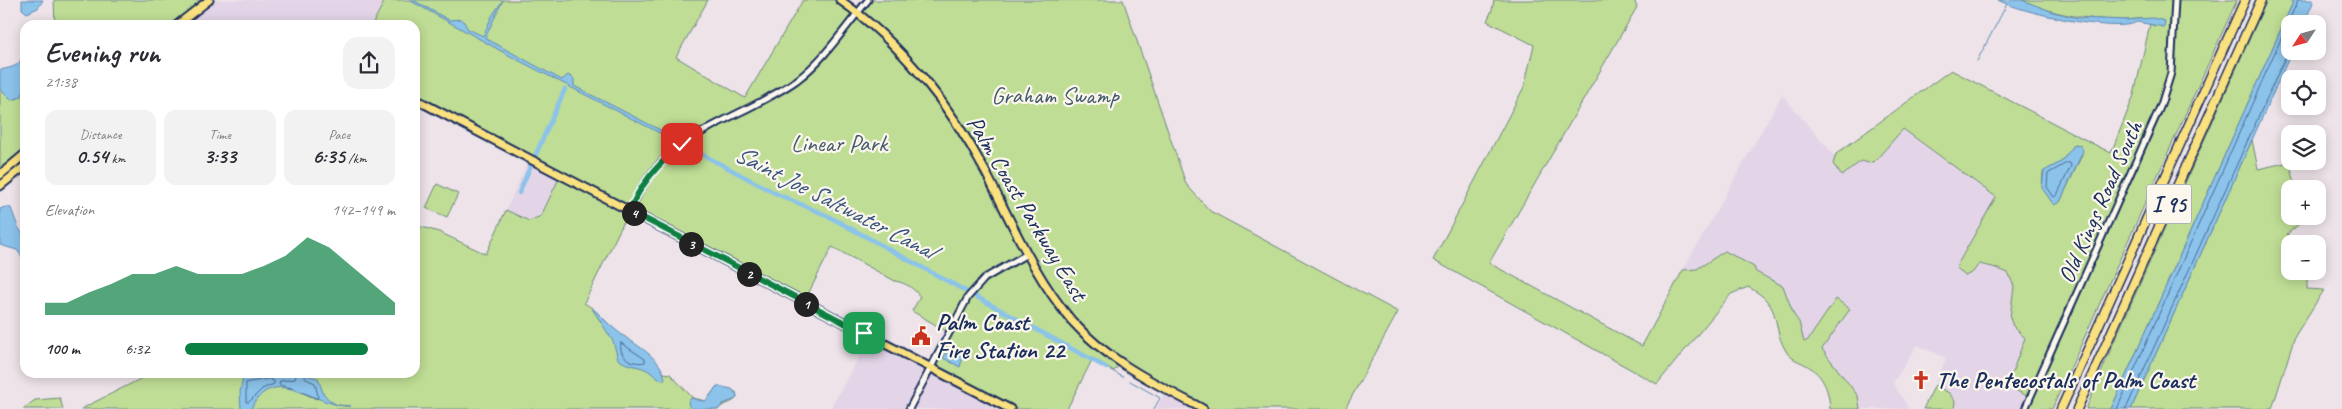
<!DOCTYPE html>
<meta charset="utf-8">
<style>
body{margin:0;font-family:Caveat,sans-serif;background:#f2f2f3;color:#2b2b33;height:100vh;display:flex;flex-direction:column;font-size:19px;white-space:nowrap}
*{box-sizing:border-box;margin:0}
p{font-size:16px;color:#7c7c81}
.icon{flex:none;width:28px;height:28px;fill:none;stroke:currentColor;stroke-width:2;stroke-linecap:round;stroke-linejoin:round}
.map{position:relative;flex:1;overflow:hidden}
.panel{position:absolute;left:20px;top:20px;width:400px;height:358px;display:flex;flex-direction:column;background:#fff;border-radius:15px;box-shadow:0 2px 12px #0003}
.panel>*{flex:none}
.needle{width:32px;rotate:234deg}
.fabs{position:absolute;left:2281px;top:15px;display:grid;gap:10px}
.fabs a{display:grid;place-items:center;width:45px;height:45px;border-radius:10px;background:#fff;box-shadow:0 2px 12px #0003;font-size:25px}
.pin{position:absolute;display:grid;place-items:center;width:42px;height:42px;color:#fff;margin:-21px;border-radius:10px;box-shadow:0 2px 8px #0006}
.km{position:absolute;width:25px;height:25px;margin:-12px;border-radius:50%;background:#222;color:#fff;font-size:14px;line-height:25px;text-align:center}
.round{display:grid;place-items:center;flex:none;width:52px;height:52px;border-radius:15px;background:#f2f2f3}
.overview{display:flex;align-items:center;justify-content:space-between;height:85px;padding:0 25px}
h1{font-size:28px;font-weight:700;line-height:38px}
.stats{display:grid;grid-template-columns:repeat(3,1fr);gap:8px;height:85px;padding:5px 25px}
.stats div{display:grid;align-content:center;border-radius:12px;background:#f2f2f3;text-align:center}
.stats b{font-size:21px;font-weight:700}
.stats small{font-size:14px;font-weight:400}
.stats p{font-size:14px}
.chart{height:140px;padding:10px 25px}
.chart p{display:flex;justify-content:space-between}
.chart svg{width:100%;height:90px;margin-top:5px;fill:#0b8043;opacity:.7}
ul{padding:0 25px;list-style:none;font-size:16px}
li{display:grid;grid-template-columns:80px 60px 1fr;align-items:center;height:38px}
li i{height:12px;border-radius:6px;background:#0b8043}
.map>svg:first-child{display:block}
</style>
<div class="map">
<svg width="2342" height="409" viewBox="0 0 2342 409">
<rect width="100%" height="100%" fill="#ede3e9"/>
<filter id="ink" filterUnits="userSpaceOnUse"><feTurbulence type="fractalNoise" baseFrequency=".02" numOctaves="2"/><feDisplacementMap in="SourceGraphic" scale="10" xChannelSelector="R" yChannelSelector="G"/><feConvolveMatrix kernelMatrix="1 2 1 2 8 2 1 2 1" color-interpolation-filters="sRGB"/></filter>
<g filter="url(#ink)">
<g fill="#e3d5e7">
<polygon points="213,0 385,0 372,25 181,25"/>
<polygon points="1782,95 1834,155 1836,154 1833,164 1842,176 1861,161 1869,163 1875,161 1902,129 1996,197 1956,267 1973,272 1979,264 1993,267 2007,273 2014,286 2013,326 2025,338 2007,386 2027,396 2021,409 1954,409 1949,393 1935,385 1946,358 1917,345 1893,383 1909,409 1860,409 1857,396 1821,349 1850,310 1836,299 1808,340 1803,342 1799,322 1794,315 1783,286 1756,272 1707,262 1697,269 1683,270"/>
<polygon points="529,159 560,176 541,216 529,221 506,210"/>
<polygon points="869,339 928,369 907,409 830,409"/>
<polygon points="932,371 1003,409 912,409"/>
<polygon points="1164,394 1175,400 1193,409 1156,409"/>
</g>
<g fill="#bfdd95" stroke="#6d867a" fill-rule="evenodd">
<polygon points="54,0 205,0 172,25 55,25"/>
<path d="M385,0H708L676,57L745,98L803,0H836C926,60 976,160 1024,253L977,282L946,331L912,311L920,297C914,288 906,283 895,281L832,247L805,300L531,155L415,96V25H372Z"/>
<polygon points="871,0 1123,0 1186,184 1210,211 1398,312 1345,409 1208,409 1123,361 1093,337 1062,303 1030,254 997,186 963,124 930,80 900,46 861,12"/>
<path d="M1494,0H1634L1637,7L1489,263L1642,346L1683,270L1697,269L1725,251L1754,267L1756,272L1783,286L1794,315L1799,322L1804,342L1808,340L1836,299L1850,309L1822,349L1858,396L1860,409H1830C1829,391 1824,376 1808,366C1801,362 1793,360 1788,354C1769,327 1786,306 1748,287L1731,294L1657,384L1433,260L1524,87L1534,45L1487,21L1492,10Z"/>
<path d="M2022,0H2173L2168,70L2157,109L2065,318L2027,396L2007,386L2025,338L2013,326L2010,318L2014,286L2008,273L1993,267L1979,264L1973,272L1965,276L1956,267L1996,197L1903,129L1875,161L1869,163L1861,161L1842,176L1833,164L1836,154L1951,70L2111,153L2134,95L2150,24L2155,26L2162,22C2147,16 2136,20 2120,20C2085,19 2054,15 2022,0ZM2075,144L2079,145L2082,155L2060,202L2053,204L2042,186L2043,172L2061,162Z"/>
<polygon points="2178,0 2237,0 2052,409 2029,409 2161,115 2174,72"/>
<polygon points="2267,0 2294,0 2111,409 2086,409 2113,344"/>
<path d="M25,83V151L5,166L0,167V89C12,103 23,103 25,83Z"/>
<polygon points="2252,140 2258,169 2289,162 2297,189 2290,189 2290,216 2308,217 2287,234 2297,244 2290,244 2290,271 2307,271 2307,289 2324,290 2295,336 2272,409 2131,409"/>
<path d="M560,176L628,213L584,303C596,309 604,320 614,329C630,345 652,353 664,373L670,374L693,398L706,401L717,386L736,392L737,397C732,405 724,402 719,409H81L152,373L415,372V225L439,232L486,254L506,210L529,221L541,216Z"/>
<polygon points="437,184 458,194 447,217 426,208"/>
<polygon points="1026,258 1058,306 1120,364 1114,371 1093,358 1067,409 1016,409 939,369 937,362 964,309 979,287"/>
<polygon points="1935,385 1949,393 1955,401 1954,409 1923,409"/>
<polygon points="60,398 63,409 23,409 35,400"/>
</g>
<g fill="#8cc3ea" stroke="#5f88b2">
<polygon points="22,0 43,0 38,8 27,13 22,9"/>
<polygon points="409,0 413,0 449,20 462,19 468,29 483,36 492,16 503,0 485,38 562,80 568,75 574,79 574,86 680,140 677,142 512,57"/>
<path d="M1998,0H2022L2053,12L2078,18L2126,20L2153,18L2165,21L2164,27L2137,22C2117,34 2019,12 1998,0Z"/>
<polygon points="2294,0 2314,0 2304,24 2290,24 2290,51 2292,51 2131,409 2111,409"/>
<path d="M25,46L24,91L21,97L11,100L0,89V70C19,66 21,65 25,46Z"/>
<polygon points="2075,144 2081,146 2083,151 2060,202 2054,205 2042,188 2044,171 2061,162"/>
<polygon points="5,207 11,208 18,227 25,237 25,261 17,250 0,245 0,209"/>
<path d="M591,307C600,315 608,324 617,331C633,344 663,357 665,380C656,381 653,372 645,369C636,365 626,366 618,359L613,341Z"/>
<polygon points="948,349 963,357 960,367 943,358"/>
<path d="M300,374L318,378L323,393L329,400L337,405L351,406C318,409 274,361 251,409H241L240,392L243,378Z"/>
<polygon points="717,386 732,389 737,395 736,399 723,404 719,409 692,409 689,406 688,402 691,398 702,401 707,400"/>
</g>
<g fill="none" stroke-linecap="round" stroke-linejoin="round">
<g stroke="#486a96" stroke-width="1">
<polygon points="2067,163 2070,163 2071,166 2057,195 2054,197 2047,187 2048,174"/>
<path d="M621,343L645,359V362C632,365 618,357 621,343Z"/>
<polyline points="297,372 295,379 280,381 279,385 292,388 317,399 318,396 315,383 306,379 303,372"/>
<polygon points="269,379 274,381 274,384 262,389 249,402 246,402 246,383"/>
<polyline points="2117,409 2298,0"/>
<polyline points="2126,409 2290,47"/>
</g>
<g stroke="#5f88b2" stroke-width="1">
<polyline points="1977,61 2007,4"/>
<polyline points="1107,368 1123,377"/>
<polyline points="1130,381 1160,398 1154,409"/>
</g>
<g stroke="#8cc3ea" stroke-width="4.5">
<polyline points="673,139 777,194 826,215 1107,368"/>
<polyline points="536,154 565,89"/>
<polyline points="519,193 531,165"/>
</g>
<g stroke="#1b2f5e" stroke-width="9">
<g id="tertiary">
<path d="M631,211C658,133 738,122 797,80C825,59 846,26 868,0"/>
<polyline points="909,409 968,297 985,278 1027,254"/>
<polyline points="2025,409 2161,105 2171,73 2175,0"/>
</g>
</g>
<g stroke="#1b2f5e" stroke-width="11">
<g id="primary">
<path d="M840,0C901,43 950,105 985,171C1012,223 1034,276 1072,321C1108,361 1156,384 1203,409"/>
<polyline points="177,25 209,0"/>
<polyline points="415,99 1010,409"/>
<polyline points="0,175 25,154"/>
<polyline points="0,186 25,166"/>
</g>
</g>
<g stroke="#1b2f5e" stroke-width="11">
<g id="motorway">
<polyline points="2061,409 2245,0"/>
<polyline points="2077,409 2261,0"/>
</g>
</g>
<use href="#tertiary" stroke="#fbf7ec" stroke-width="5"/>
<use href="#primary" stroke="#fae180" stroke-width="7"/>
<use href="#motorway" stroke="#fae180" stroke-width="8"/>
</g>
</g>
<g fill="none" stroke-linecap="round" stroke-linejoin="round" filter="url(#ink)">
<g stroke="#fff" stroke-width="10">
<path id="route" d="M682,144C660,162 640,183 630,211L864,333"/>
</g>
<use href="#route" stroke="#0b8043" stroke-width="6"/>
</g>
<defs>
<g id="civic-bare" transform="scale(1.5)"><path d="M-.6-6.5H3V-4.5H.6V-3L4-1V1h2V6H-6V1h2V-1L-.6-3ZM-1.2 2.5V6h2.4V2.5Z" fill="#c8321e" stroke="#fbf7ec" stroke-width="2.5" paint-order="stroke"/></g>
<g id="church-bare" transform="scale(1.5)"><path d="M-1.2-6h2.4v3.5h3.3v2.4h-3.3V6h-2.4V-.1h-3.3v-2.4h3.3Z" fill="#c8321e" stroke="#fbf7ec" stroke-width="2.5" paint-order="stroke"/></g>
</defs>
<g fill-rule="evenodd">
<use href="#civic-bare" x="921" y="336"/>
<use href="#church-bare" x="1921" y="380"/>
</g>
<g text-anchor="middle" stroke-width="4.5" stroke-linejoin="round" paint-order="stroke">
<rect fill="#fbf7ec" stroke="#5e6b89" stroke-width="1" x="2146.5" y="184.5" width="45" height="39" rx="4"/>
<g font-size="22" font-weight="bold" fill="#1b2f5e">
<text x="2169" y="212">I 95</text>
</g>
<g font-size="24" fill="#445a6c" stroke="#fbf7ec">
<text x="1055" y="103">Graham Swamp</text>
<text x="839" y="151">Linear Park</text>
</g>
<g font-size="24" fill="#1b2f5e" stroke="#fbf7ec">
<text transform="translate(2100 202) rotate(-66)" y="8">Old Kings Road South</text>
<text transform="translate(1027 208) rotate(59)" y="8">Palm Coast Parkway East</text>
</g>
<g font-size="24" font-weight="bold" fill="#1b2f5e" stroke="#fbf7ec" text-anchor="start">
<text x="936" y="330">Palm Coast<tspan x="936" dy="28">Fire Station 22</tspan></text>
<text x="1936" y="388">The Pentecostals of Palm Coast</text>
</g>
<g font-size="25" font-style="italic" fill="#375481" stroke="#fbf7ec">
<text transform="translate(835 201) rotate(27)" y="9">Saint Joe Saltwater Canal</text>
</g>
</g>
</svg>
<div class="fabs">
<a><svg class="needle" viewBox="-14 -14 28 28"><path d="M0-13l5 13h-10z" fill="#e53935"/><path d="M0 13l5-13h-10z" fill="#7c7c81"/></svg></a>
<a><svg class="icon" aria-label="locate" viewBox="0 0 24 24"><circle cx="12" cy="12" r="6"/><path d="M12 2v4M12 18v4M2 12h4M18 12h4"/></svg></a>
<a><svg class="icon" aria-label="layers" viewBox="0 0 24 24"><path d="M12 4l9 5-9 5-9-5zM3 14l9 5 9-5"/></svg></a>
<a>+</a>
<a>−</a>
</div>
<div class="pin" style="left:864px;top:333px;background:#1e9e55"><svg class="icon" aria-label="arrive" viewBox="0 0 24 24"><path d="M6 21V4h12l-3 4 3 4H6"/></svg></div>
<div class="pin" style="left:682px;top:144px;background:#d93025"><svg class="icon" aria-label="check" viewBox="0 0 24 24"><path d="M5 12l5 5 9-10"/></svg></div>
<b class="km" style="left:806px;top:304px">1</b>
<b class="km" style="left:749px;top:274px">2</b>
<b class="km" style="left:691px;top:244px">3</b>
<b class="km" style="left:634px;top:213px">4</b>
<section class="panel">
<div class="overview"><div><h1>Evening run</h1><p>21:38</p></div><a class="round"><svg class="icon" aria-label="share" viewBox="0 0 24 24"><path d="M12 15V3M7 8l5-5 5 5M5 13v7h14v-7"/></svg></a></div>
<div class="stats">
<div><p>Distance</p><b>0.54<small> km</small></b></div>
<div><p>Time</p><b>3:33</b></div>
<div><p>Pace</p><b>6:35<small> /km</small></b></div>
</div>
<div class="chart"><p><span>Elevation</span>142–149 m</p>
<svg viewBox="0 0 160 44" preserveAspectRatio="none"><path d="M0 44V38L10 38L20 33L30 29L40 24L50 24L60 20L70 24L80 24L90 24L100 20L110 15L120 6L130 11L140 20L150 29L160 38V44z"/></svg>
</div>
<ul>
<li><b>100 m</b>6:32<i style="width:87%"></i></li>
</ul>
</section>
</div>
